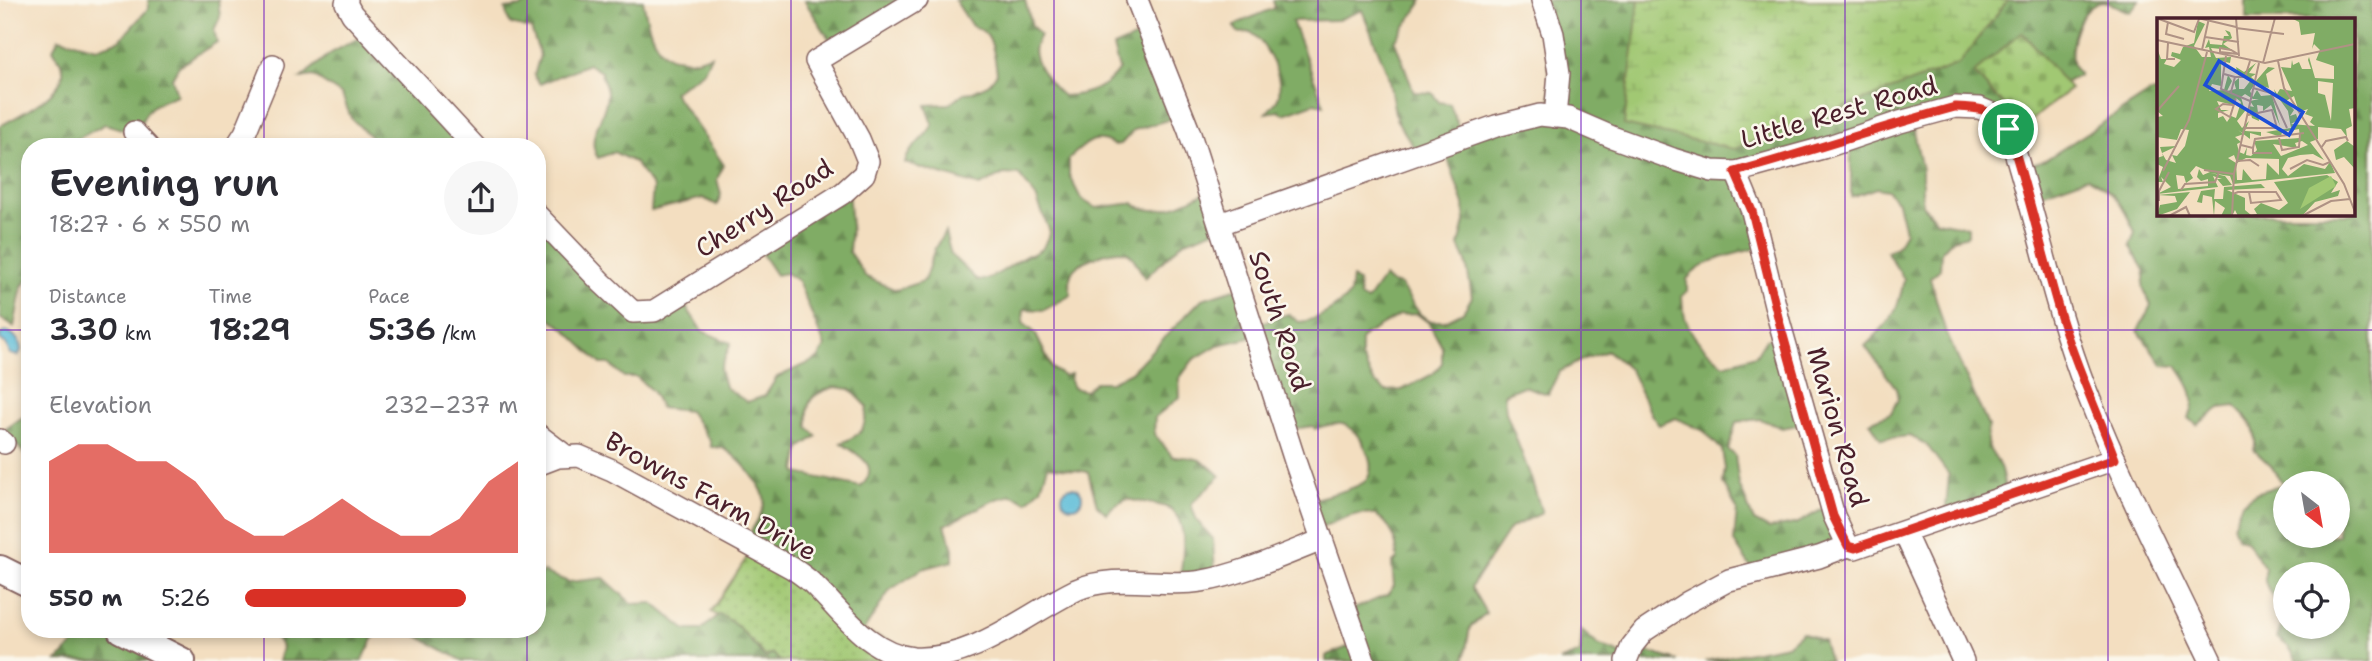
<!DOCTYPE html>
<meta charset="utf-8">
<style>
body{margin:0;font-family:"Shantell Sans",sans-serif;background:#f7f7f7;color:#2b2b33;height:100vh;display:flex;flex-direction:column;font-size:26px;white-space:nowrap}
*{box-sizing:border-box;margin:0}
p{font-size:23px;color:#7c7c81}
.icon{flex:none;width:38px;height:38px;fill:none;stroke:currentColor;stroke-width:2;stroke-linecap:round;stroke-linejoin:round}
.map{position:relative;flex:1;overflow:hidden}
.side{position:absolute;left:21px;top:138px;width:525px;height:500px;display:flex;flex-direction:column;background:#fff;border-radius:28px;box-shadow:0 4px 10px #0003}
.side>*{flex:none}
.needle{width:46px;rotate:149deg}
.fabs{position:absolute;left:2273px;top:471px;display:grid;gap:14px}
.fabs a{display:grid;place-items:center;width:77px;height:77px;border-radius:50%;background:#fff;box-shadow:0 4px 10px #0003;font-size:35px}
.pin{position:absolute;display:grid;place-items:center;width:60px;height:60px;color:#fff;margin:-30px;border:4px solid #fff;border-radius:50%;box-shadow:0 2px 7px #0007}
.round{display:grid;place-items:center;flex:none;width:74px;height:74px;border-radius:37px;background:#f7f7f7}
.overview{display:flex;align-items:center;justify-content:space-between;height:119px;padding:0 28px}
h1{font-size:38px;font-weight:600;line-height:52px}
.stats{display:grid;grid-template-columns:repeat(3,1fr);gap:10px;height:119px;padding:7px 28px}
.stats div{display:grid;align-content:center}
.stats b{font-size:30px;font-weight:600}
.stats small{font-size:19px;font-weight:400}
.stats p{font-size:19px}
.chart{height:196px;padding:14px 28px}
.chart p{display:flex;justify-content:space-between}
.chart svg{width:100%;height:126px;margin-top:7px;fill:#d93025;opacity:.7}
ul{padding:0 28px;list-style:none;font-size:23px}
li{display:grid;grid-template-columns:112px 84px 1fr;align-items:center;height:52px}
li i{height:18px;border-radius:9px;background:#d93025}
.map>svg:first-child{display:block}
</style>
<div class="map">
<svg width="2372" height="661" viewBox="0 0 2372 661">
<defs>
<pattern id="green-dots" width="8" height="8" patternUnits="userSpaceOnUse" patternTransform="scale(1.75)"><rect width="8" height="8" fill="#a1c873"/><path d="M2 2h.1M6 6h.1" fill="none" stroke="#8cab64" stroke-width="1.8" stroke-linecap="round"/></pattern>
<pattern id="forest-firs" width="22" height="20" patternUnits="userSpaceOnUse" patternTransform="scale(1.75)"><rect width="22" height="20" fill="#80ac65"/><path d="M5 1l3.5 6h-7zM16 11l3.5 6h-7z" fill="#6b8b53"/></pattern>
<pattern id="wetland-marsh" width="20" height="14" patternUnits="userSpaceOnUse" patternTransform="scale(1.75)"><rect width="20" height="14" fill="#a1c873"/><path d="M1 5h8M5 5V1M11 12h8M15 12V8" fill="none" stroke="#8cab64"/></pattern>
<pattern id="cemetery-stones" width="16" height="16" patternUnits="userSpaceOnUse" patternTransform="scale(1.75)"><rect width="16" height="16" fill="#a1c873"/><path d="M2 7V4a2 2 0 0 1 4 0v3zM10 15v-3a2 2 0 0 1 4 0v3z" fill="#8cab64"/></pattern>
</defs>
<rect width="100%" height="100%" fill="#fbf7ec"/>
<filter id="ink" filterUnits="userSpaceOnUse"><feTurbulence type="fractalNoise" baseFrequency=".0143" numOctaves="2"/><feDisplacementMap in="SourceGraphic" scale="14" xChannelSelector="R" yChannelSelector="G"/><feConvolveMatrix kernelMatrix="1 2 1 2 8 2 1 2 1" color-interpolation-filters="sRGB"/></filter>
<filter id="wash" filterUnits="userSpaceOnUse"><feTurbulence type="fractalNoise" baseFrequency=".00686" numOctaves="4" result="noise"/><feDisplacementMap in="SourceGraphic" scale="28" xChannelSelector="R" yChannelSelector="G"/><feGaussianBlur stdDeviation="1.57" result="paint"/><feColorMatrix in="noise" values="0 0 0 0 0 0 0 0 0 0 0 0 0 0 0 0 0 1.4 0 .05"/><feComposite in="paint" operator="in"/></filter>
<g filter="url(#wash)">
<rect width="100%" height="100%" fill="#f3dec0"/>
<polygon fill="url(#green-dots)" stroke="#76744f" stroke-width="2" points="754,547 856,629 946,661 780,661 766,658 738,627 711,612"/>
<g fill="url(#forest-firs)" stroke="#656648" stroke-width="2" fill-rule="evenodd">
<path d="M148,0H218L220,17L214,30L217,42L179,66L172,78L177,95C153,104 144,107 138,134L105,124L63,147H30V277L22,286L14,327L0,318V126C18,116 66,93 63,69C62,62 56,55 53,49L59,38L97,48L120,40L149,8Z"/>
<path d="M532,0H643C647,19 650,44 668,56C675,60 682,57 690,61L711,55L704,71L673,92L724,165L717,179L721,195L717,205L703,198L651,211L653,187L634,162L614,152L598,158C584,136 607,117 607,94C607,87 602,78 601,72L588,64L540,84L534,76L540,55L531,29L510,24L505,9L521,7Z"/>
<polygon points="804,0 923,0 836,49"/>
<path d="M955,0H1025L1032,26L1040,35C1038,39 1036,42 1035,46C1030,61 1052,87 1063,96C1086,95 1107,89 1119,69L1113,47L1148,32L1184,115L1134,130L1121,144L1114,145C1093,132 1086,145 1069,158V175L1081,199L1096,208L1133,203C1155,220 1185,202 1206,192L1220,228L1183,242L1145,278C1140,271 1136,260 1130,254C1119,245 1082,260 1074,269C1068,278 1069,286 1071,295L1044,310L1024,309L1023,323L1035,333L1052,368L1064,376L1071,374L1070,381L1073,388L1085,391L1095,382H1111L1131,372L1202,299L1238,288L1254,325L1288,314L1299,322C1320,320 1335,308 1350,295L1352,278L1358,282L1360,297L1367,301L1384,277L1389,282L1400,285L1420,314L1429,321H1445L1463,312L1472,297L1466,261L1459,246L1465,222L1464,205L1444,148L1420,157L1396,119L1388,75L1362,10L1338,20L1292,21L1324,105L1314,103L1284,114L1278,111L1266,113C1270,109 1274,105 1277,100C1287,81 1266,44 1251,32L1239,33L1234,27L1238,23L1275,8L1273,0H1423L1395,41L1414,92L1432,93L1439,102L1450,104L1462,137L1552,117L1544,0H2139L2130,12C2122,9 2112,3 2104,2C2080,2 2067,47 2073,65C2074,69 2077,71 2079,75L2001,118L1984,111L1912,122L1922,170V205L1937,221L1968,227V235L1953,239L1941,252L1940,269L1930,278L1945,330L1988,426C1985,450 1988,445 1998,463C2003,472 2004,486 2007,497L1945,518L1949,475L1926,444L1910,436L1881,439L1870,422L1891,413L1898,399L1896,388L1865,346C1890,322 1898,314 1904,279L1886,251L1897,247L1905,231L1898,202L1887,190L1876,188L1851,197V142L1742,171L1761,247C1734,255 1706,257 1687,279V291L1682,296C1682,330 1700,345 1724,365L1756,355L1766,339L1784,336L1808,423L1782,428L1760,419L1736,422L1728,450L1735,455L1739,485L1754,521L1769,529L1798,523L1830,505L1849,547L1755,574L1734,542L1737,509L1723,483L1725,469L1722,450L1704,431L1676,418L1659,425L1652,416L1630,370L1608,351L1584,359L1559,372L1548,394L1523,386L1504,394L1506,412L1530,475L1542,513L1510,528L1471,587L1486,613L1470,627L1464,661H1326V656L1357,643L1349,611L1387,595L1394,586L1392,564L1397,559C1397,548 1396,541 1391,531C1375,500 1346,518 1321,527L1312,500C1324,496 1356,489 1364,482C1382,469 1359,427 1342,424C1333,423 1324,426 1315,429L1313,426L1287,430L1254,337L1218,345L1193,360L1179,379L1180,397L1155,417L1154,434L1173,457C1198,456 1202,459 1220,476L1191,504L1197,521L1213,539L1215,573L1180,580C1182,559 1191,518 1166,507C1154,503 1139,502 1127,499L1112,507L1107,514L1097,505L1088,472L1048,466L1041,488L1027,502L1013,495L996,499L945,525L953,549V561L922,569L890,590L862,633L746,539C752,529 762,516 764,504C768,489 736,453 722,448C718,447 714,447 711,447L710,441L689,411L660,408L653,392L637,377H624L609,364H601L564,328L537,309V215L634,311L681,299L702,331L731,343L720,369L725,387L747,402L765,396L777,377L818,359L825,346L798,281L786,273L776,275L758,248L848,190L851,227L849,252L866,277L896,290L924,281L935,248L945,232L951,255L978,281C997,278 1011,264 1028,255H1031L1043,248L1050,232L1036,197L1019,175L1004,174L980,186L905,163C908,147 927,138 933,124L926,105L949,104L964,93L973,92L988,85L997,73C994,54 994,31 972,26ZM1417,314L1429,323L1442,347V363L1433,374L1402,390L1386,391L1374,382L1361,357V341L1365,335L1400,315ZM835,387L850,389L867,406C865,430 863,434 841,443C858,455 882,465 861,487L797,473L796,470L800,448L817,436L808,427C807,400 808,395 835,387Z"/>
<path d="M2246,0H2372V661H2297L2289,647L2277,638L2283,621L2278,606L2265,582V568L2246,540L2238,538L2233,525L2242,502L2256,493L2283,484L2271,466L2254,450C2259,429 2249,419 2235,406L2220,408L2197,425L2189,418C2199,396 2190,385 2177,366L2163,365L2138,331L2151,305L2143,287L2145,272L2130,245L2135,232C2123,206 2115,190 2087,177L2031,197L2028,165L2045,160L2151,92H2158V214H2353V19H2246ZM2286,483H2338V536H2286ZM2286,574H2338V626H2286Z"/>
<polygon points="370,32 474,147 381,147 351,118 342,95 313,76 301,78 331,53"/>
<polygon points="30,412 30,463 18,446 8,444 0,433"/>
<polygon points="543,572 569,582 604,578 632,604 653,603 686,630 701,630 720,614 738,627 766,658 772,653 780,661 463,661 407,630 537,630 537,578"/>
<polygon points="80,630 117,630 167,661 57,661 74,644"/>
<polygon points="270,630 382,630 375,635 362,661 279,661 282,647"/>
<polygon points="1582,631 1598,645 1628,657 1636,648 1678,661 1559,661 1580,653"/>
<polygon points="1802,632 1823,641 1829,661 1705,661 1787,645"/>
</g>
<polygon fill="url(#wetland-marsh)" stroke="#76744f" stroke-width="2" points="1639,0 2008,0 1959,64 1734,149 1624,125"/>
<polygon fill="url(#cemetery-stones)" stroke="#76744f" stroke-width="2" points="2022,32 2070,89 2023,127 1974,73"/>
<g fill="#59bbd8" stroke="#526d82" stroke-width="2">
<path d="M6,331C15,334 21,342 21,351L18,356L10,354L6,344L0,339V335Z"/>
<circle cx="1072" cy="497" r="10"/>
</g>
</g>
<g filter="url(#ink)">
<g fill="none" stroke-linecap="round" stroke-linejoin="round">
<g stroke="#85625f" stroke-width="24">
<g id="minor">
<polyline points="347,0 346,3 352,14 475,147"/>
<polyline points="1137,0 1189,131 1296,464 1364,661"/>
<polyline points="1542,0 1553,34 1559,73 1555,117"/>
<polyline points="134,132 148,147"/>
<polyline points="236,147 245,133 273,65"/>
<polyline points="1736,172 1752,211 1779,321 1834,516 1848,546 1855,548 2115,459"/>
<polyline points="537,215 601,282 633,312 654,311 843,193 864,174 868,161 859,139 816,61 917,0"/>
<path d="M1220,224L1496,126L1540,115L1568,118L1612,137L1673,159L1712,171L1736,172L1823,148L1900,122L1955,107L1979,108L1996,115L2008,129C2036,215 2053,305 2086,390C2122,482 2168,571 2211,661"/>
<polyline points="537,434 566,456"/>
<polyline points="0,440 4,443"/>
<path d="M537,465L558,457L579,456L612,470L792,568C801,574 810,580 817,588C845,616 870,653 913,658C974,661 1025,615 1076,590C1116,572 1161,588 1202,581C1240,575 1286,554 1322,540"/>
<polyline points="1904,532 1963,661"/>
<polyline points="1626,661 1632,646 1644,631 1688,602 1729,580 1819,557 1848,546"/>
</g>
</g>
<g stroke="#85625f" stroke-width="30">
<g id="major">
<polyline points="0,569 30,584"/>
<polyline points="121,630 182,661"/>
</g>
</g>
<use href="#minor" stroke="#fff" stroke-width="21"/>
<use href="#major" stroke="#fff" stroke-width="26"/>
</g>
</g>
<g fill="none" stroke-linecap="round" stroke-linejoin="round" filter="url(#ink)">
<g stroke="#fff" stroke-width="14">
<path id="route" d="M1955,107C1982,108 1989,108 2008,129C2028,190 2042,253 2060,314C2075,364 2097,411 2115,459L1855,548L1848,546L1833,516L1779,321L1752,211L1735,172C1809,152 1881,127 1955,107Z"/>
</g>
<use href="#route" stroke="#d93025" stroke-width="9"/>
</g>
<path fill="none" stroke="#7b2cbf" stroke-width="2" stroke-opacity="0.55" d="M264,0V147M527,0V147M791,0V661M1054,0V661M1318,0V661M1581,0V661M1845,0V661M2108,0V661M0,330H30M537,330H2372M264,630V661M527,630V661"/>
<g text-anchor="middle" stroke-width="5" stroke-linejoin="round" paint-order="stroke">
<g font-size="26" fill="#4a1f2b" stroke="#fbf7ec">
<text transform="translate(1839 112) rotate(-16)" y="9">Little Rest Road</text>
<text transform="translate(764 208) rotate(-33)" y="9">Cherry Road</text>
<text transform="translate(1280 321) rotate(72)" y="9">South Road</text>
<text transform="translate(1838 427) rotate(74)" y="9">Marion Road</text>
<text transform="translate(711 496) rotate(29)" y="9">Browns Farm Drive</text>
</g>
</g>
<g transform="translate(2157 18)">
<rect width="198" height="198" fill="#f3dec0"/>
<path d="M134,0H198V90L192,91L195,108L189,111L190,119L184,111L161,109V121L153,124L167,142L156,136L143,137L131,140L125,151L131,158L147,146L168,151L173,144L178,155L76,166L73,158L53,155L68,158L75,167L66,168L60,161H65L56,158L61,169L0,176L14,169L4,159L6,164H0L6,149L0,146V140L6,138L3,129L20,128L5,135L9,142L19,145L15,137L20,138L28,128L32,112L24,111L20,122L0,119V99L6,98L0,93V30L4,41H10L7,46L17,49L24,42L14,38L15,34L23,36L26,29L37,25L41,3L48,6L37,28L45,39H54L52,29L48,30L52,21L53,26L65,27L67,18H72L68,12L73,14L75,20L66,26L75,32L54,30L59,40L74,39L73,45L64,43V68L55,66L52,73L67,72L71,57L75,63L70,73L79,71L77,64L82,60V71H87L94,62L81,57L79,49L87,54L99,45L92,55L99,56L94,59L99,63L111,49L118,50L109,56L112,70L98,66L93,73L96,79L100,72L104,78L115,77L123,108L114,87L106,93V88L100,87L102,103L95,100L92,88L97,89L93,83L102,81H96L88,76L84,79L88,93L80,103L85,110L92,103L88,113L104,114V118L93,115V121L81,112L87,116L78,119L84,124L80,126L82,134L87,136L90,129L89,137L94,138L100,132L97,123L143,120L142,111L125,114L124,119L109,114L134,110L131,93L118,75L117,71L120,76L123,71L135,73L124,49L134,50L135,42L136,47L142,44L145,51H154L151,42L152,39L158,60L177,61V48L159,42L163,32L157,26L155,31L158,15L144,17L142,4ZM161,63L176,65L174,103L168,77L161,75ZM137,78L142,94L151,91L148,96L156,99L153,104L158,108L134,106L141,102L139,96L133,98L137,92L129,83ZM79,80L84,84L79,100L74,98L70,104L66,98L61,100V95L72,92H64L60,83L76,87ZM145,123L151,127L124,138L116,126L140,130L138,125ZM77,137L80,145L89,140L122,141V157L110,145L109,161L95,162L86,151L85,162H80L79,145L71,140ZM39,148L53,154L46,157L42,151L40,159L44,163L51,161V168L21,171L19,157L27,158L29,165L36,160L33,155ZM190,123L198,129V151L187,139L179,142L177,132ZM170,157L181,164L174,175L183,172L181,178L158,184L145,198H81L78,192L75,198H64L68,190L58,183L57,198L55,179L46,177L45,185L40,184L44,173L58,171L57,181H66L67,169L104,166L108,170L70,172L88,180V192L94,197L100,196L97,191L104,185L122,192L131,185L117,164ZM33,174L20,191L0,198L3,187L20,184L18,178L0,177Z" fill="#80ac65" fill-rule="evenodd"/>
<path d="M174,158L179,168L143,191L152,170Z" fill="#a1c873"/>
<path fill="none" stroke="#af9284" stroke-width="2" d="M41,0L79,9M79,0L82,38M2,1L37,14L42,1M11,4L9,16L27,21M79,10L127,16M48,19L82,24M0,22L108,45L198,26M11,25L10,41H18M63,30L74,32L81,36L63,34ZM45,32L52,0M69,38L64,71L93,83M121,43L127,70L187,166L198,194M106,45L118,0M67,56L78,59L74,74M78,59H88L93,43M96,70L114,75L130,110M76,87L66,86L59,91L73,99L79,80M0,93L22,68M88,110H120L115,92L91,97M122,120L125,132L142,129L143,116M84,127L96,130V135H115M96,130L98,121L147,115M164,130L169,123L189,119L191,123M80,143L93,142L102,148M133,151L150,142L166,147L173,144M47,152L77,156M6,153L32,102L50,34M24,172L28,166L58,164L62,154M76,176L81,174H119L124,182L94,185L92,174M2,183V173L12,154M12,198L29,189L33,198M75,198L77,156L102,45M145,198L174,183L193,181"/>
<path fill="#1d4ed8" fill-opacity="0.15" stroke="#1d4ed8" stroke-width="3.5" d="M62,43L146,94L132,117L48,67Z"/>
<rect width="198" height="198" fill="none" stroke="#4a1f2b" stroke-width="3.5"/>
</g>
</svg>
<div class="fabs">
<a><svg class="needle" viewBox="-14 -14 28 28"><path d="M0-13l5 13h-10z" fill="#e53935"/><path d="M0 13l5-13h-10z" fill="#7c7c81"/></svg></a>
<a><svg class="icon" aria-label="locate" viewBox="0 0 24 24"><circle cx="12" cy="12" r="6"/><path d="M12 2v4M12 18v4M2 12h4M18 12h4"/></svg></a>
</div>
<div class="pin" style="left:2008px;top:129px;background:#1e9e55"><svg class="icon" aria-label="arrive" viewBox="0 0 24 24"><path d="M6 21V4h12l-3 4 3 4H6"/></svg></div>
<section class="side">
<div class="overview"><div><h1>Evening run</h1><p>18:27 · 6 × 550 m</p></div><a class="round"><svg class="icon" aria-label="share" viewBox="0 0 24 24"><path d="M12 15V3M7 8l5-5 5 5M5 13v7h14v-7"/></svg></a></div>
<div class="stats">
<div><p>Distance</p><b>3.30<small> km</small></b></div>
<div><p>Time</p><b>18:29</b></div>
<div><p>Pace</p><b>5:36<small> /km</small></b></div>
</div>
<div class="chart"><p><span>Elevation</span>232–237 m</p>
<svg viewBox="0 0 160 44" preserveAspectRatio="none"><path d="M0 44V12L10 6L20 6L30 12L40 12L50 19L60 32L70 38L80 38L90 32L100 25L110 32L120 38L130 38L140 32L150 19L160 12V44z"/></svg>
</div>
<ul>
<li><b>550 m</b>5:26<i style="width:81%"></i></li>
</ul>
</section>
</div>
